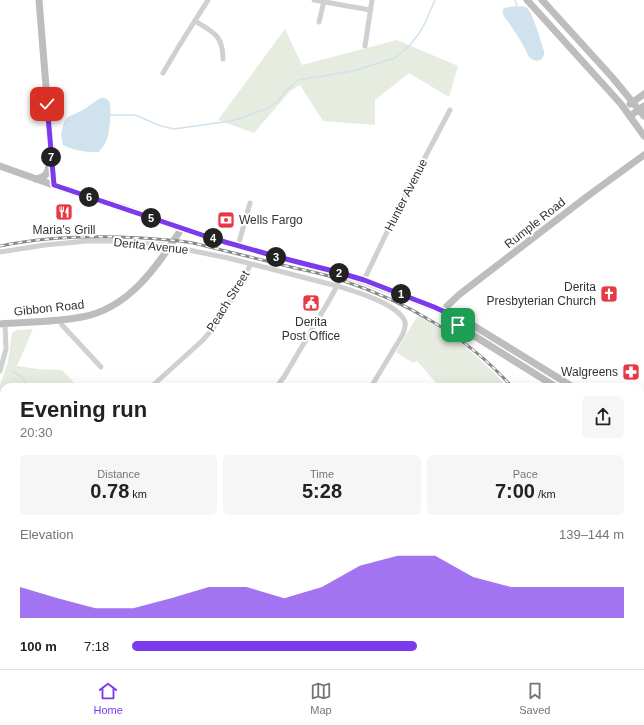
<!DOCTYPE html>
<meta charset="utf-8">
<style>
body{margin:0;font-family:Arial,sans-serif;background:#f6f6f6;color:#222;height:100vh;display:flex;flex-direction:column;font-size:15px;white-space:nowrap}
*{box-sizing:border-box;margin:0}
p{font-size:13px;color:#767676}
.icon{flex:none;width:22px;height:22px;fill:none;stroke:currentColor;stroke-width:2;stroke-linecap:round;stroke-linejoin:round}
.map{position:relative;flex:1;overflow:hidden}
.drawer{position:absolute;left:0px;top:383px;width:644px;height:286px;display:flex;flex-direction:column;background:#fff;border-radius:12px 12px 0 0;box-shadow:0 4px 16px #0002}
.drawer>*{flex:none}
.pin{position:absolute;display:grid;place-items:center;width:34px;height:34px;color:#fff;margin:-17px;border-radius:8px;box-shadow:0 2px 6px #0006}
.km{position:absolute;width:20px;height:20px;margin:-10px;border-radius:50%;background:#222;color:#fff;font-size:11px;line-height:20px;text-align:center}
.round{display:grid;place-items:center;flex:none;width:42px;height:42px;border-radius:6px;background:#f6f6f6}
.head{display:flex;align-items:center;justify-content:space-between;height:68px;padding:0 20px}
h1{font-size:22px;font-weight:800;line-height:30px}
.stats{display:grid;grid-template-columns:repeat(3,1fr);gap:6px;height:68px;padding:4px 20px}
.stats div{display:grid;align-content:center;border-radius:6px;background:#f6f6f6;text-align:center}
.stats b{font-size:20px;font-weight:800}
.stats small{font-size:11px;font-weight:400}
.stats p{font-size:11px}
.chart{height:112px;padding:8px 20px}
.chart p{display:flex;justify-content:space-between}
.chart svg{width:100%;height:72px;margin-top:4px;fill:#7c3aed;opacity:.7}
ul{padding:0 20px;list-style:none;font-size:13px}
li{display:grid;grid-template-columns:64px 48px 1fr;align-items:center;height:30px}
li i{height:10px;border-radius:5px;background:#7c3aed}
.menu{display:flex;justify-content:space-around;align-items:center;height:56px;border-top:1px solid #e0e0e0;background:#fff;font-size:11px;color:#767676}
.menu a{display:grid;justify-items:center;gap:2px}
.menu .current{color:#7c3aed}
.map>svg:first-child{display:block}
</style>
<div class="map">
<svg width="644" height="669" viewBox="0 0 644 669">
<rect width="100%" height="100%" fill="#fff"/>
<g fill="#e6ecdf">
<polygon points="285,29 302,65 397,40 458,66 449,97 409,73 375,100 375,125 323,121 300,85 290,91 254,133 218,120"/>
<path d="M418,315C451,333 482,359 507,387H440L417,361L413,363L396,352Z"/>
<polygon points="33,329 17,366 38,369 62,370 78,387 4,387 4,397 0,396 0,385 8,362 12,333 17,330"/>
</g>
<g fill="#cfe2ee">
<path d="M508,7C513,7 523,5 527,8C533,13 541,42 544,51C545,59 538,64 530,58C527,55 526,50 524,47C520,39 514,31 509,23C507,20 503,17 503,13C502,9 504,8 508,7Z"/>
<path d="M100,98C103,98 106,97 109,101C112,106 110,129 108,135C107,141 103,147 99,152C89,153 72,150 63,145L61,134L64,122L68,117L83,110Z"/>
</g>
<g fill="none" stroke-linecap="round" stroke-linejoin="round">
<g stroke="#cfe2ee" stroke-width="1.5">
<polyline points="515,0 517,6"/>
<polyline points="110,115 135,115 161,126 174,129 231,121 245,117 254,113 267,109 278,101 286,91 298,80 353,71 395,58 410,45 420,32 425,23 435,0"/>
<path d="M10,371C20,373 24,380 29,387"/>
<polyline points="211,665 213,669"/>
<polyline points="354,669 359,665"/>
</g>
<g stroke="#d0d0d0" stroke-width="5">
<polyline points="314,0 370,10"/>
<path d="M195,21C213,32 223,35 223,59"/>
<polyline points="319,22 324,1"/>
<polyline points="365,46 372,0"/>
<polyline points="163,73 179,46 208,0"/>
<polyline points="238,246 250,203"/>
<path d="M0,252L45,245L87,241H110L164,245L228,258L337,286C354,291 399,304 405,322C406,326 404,330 403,334L371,387"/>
<polyline points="364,280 401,203 450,110"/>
<polyline points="60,320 62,325 101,367"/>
<polyline points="0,371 6,349 5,324"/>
<path d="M151,387L203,340C223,318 237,289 251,264"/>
<polyline points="276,387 284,377 330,299 337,286 342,274"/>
<polyline points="0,505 4,508"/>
<polyline points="0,606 4,610"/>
<polyline points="168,665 173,669"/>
<polyline points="284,665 288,669"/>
<polyline points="32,669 33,665"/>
<polyline points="117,669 119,665"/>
<polyline points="300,669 305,665"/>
</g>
<g stroke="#bdbdbd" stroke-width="7">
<polyline points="39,0 54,185"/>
<polyline points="527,0 621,104 644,136"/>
<polyline points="542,0 612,77 644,116"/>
<polyline points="630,104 644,94"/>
<polyline points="630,116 644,106"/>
<polyline points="0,166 70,191 121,207 211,238 278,257 355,278 433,307 474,326 573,387"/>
<path d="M36,179C45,178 49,173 49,164"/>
<polyline points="445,312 447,306 460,294 589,195 644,155"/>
<polyline points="449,317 458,325 468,332 556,387"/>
<path d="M0,324C27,322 55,322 82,317C130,308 157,266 182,228"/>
<polyline points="640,426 644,429"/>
<polyline points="640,441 644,444"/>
</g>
<g stroke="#888" stroke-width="3">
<g id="rail">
<path d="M0,246C39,238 80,236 120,237C145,238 169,239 193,243C226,251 258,259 291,267C308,271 325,274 341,280C405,301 467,336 512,387"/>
<polyline points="640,645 644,656"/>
</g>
</g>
<use href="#rail" stroke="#fff" stroke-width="1.5" stroke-dasharray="4.5" stroke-linecap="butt"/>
</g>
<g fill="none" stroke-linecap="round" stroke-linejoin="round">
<g stroke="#fff" stroke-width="8">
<polyline id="route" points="47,104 54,185 211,238 278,257 337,272 364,280 434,307 445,312 458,325"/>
</g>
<use href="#route" stroke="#7c3aed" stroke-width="5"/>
</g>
<defs>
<g id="restaurant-square" transform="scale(0.9)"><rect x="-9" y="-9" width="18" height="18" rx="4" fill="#e63946" stroke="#fff"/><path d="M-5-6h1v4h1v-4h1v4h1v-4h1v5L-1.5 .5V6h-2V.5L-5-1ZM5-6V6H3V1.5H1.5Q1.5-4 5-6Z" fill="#fff"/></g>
<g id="bank-square" transform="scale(0.9)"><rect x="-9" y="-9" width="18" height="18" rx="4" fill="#e63946" stroke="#fff"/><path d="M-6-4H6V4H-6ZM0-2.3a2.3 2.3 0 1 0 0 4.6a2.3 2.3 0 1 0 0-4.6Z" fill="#fff"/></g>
<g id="church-square" transform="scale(0.9)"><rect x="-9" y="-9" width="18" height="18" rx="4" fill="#e63946" stroke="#fff"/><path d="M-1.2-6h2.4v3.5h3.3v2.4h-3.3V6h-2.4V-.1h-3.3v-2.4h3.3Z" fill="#fff"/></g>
<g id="civic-square" transform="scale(0.9)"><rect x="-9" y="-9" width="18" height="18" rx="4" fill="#e63946" stroke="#fff"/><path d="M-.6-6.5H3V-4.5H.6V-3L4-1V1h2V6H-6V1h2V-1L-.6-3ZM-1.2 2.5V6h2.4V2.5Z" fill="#fff"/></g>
<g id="pharmacy-square" transform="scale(0.9)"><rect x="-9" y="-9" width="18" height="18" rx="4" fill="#e63946" stroke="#fff"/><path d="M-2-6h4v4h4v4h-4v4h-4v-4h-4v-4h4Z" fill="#fff"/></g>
</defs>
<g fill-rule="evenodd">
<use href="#restaurant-square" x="64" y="212"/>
<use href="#bank-square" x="226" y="220"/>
<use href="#church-square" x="609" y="294"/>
<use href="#civic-square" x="311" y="303"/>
<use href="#pharmacy-square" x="631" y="372"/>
</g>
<g text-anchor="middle" stroke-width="4" stroke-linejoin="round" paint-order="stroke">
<g font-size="12" fill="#333" stroke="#fff">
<text transform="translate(406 195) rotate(-63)" y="4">Hunter Avenue</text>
<text transform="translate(535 223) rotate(-38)" y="4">Rumple Road</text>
<text transform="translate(151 246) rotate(6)" y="4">Derita Avenue</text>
<text transform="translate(228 301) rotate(-58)" y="4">Peach Street</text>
<text transform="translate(49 308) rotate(-6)" y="4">Gibbon Road</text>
</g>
<g font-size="12" fill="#333" stroke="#fff">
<text x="239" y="224" text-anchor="start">Wells Fargo</text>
<text x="64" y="234">Maria's Grill</text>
<text x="596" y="291" text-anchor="end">Derita<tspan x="596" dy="14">Presbyterian Church</tspan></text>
<text x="311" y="326">Derita<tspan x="311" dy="14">Post Office</tspan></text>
<text x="618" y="376" text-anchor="end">Walgreens</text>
</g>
</g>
</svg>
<div class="pin" style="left:458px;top:325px;background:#1e9e55"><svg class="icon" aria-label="arrive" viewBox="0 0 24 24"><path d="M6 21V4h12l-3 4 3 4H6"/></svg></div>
<div class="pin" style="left:47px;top:104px;background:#d93025"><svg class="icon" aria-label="check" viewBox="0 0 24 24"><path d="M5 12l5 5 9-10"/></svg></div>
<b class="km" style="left:401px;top:294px">1</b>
<b class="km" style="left:339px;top:273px">2</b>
<b class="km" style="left:276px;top:257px">3</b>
<b class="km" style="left:213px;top:238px">4</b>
<b class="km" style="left:151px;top:218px">5</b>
<b class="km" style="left:89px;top:197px">6</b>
<b class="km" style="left:51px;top:157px">7</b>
<section class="drawer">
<div class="head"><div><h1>Evening run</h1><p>20:30</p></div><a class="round"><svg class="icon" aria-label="share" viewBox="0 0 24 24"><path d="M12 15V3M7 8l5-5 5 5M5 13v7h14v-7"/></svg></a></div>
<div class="stats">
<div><p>Distance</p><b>0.78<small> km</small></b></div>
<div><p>Time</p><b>5:28</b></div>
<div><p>Pace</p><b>7:00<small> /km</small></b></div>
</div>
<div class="chart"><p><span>Elevation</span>139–144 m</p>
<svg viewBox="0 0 160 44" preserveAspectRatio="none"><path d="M0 44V25L10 32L20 38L30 38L40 32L50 25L60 25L70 32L80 25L90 12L100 6L110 6L120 19L130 25L140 25L150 25L160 25V44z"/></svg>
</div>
<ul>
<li><b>100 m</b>7:18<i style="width:58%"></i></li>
</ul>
</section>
</div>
<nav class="menu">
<a class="current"><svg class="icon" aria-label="home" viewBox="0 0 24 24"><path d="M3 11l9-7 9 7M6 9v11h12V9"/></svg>Home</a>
<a><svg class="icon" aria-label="map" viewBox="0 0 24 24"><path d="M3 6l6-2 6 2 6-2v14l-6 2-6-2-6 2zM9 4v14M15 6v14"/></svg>Map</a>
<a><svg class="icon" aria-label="saved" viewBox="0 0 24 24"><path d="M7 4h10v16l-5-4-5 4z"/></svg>Saved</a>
</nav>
